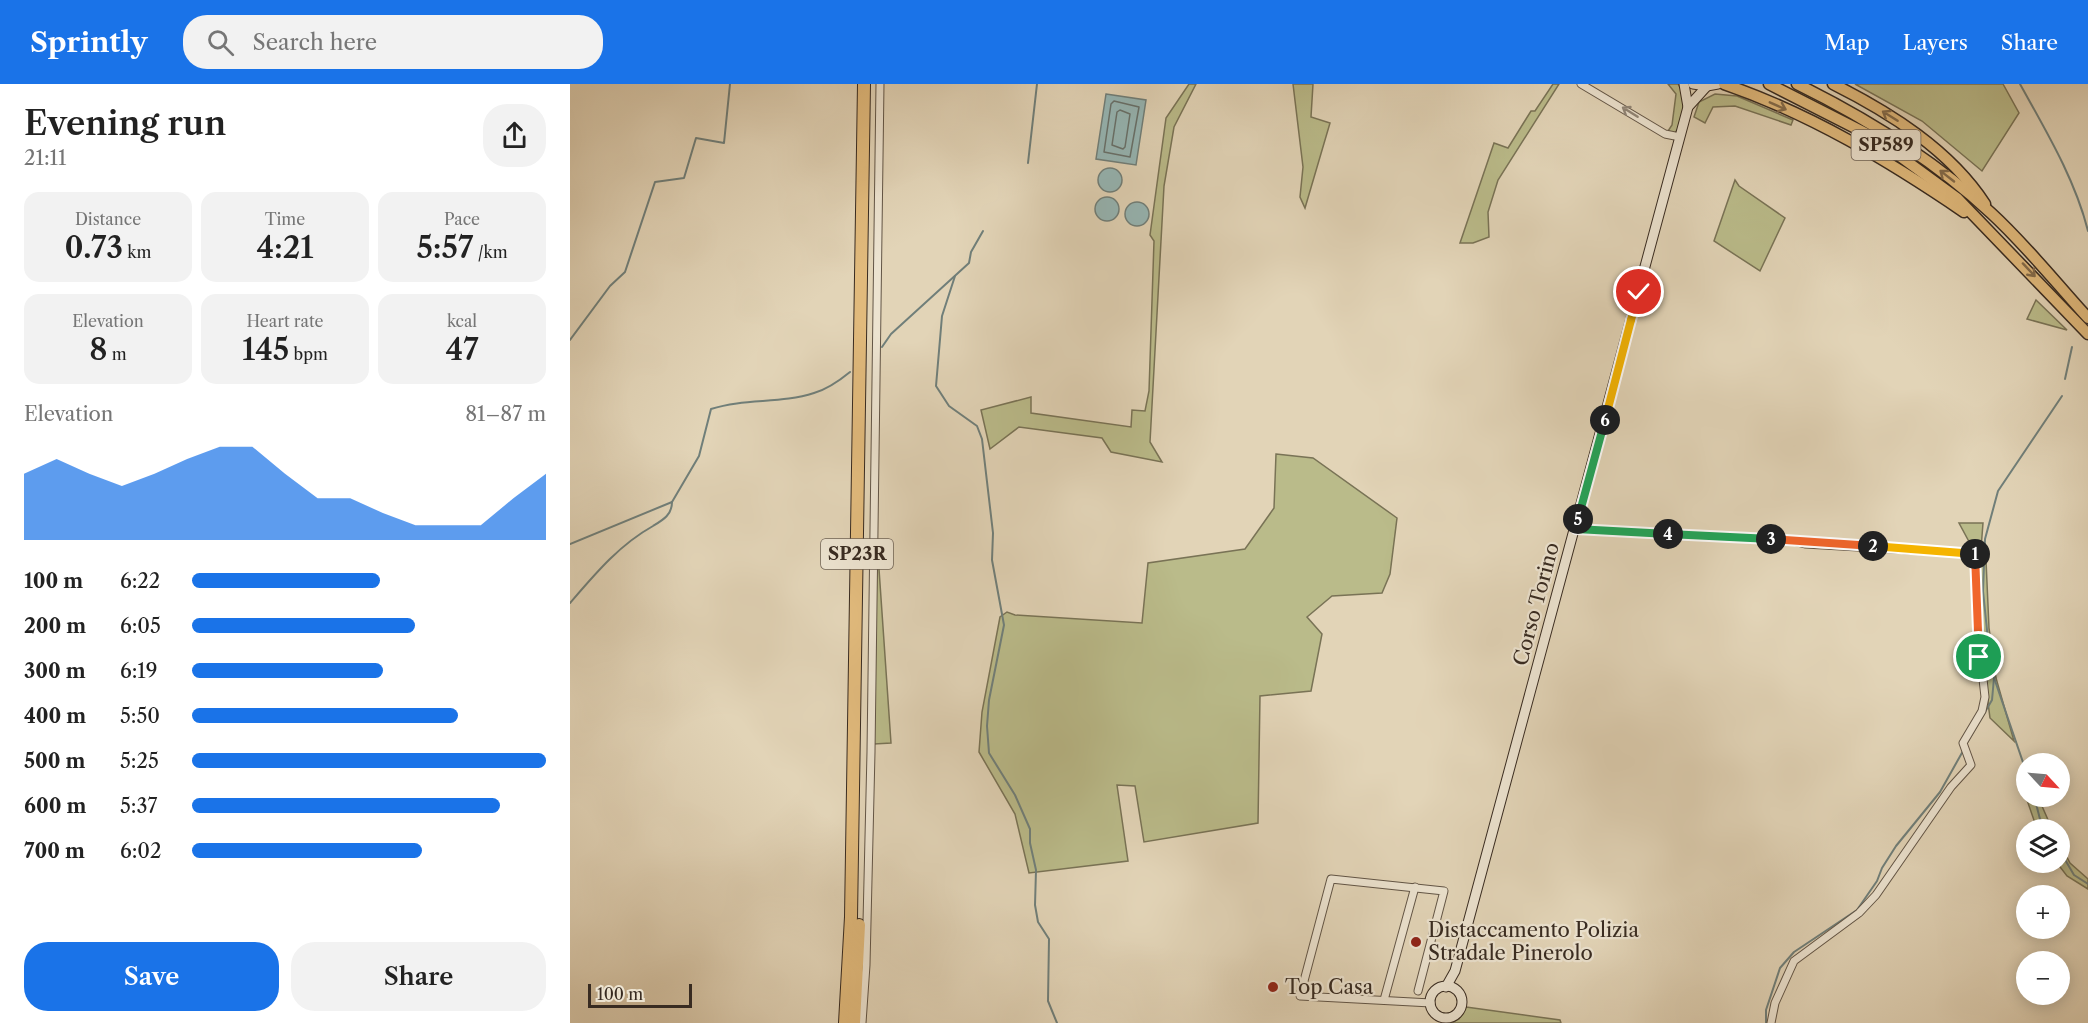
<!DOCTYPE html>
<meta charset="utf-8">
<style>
body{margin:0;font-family:"Libre Caslon Text",serif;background:#f2f2f2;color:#222;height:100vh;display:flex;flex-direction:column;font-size:22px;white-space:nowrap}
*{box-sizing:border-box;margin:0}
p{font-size:20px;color:#767676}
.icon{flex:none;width:33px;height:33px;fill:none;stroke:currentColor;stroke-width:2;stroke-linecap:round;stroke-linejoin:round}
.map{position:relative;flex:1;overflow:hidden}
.side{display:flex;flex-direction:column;background:#fff;width:570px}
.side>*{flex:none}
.needle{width:39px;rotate:116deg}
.controls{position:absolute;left:1446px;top:669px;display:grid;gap:12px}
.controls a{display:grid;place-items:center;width:54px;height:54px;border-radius:50%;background:#fff;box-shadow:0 3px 15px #0003;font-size:30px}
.scale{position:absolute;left:18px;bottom:15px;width:104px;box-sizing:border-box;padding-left:6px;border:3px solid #382b21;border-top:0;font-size:16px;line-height:21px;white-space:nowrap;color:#382b21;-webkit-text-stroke:4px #ece3d0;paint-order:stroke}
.pin{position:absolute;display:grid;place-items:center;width:51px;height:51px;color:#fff;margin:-26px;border:3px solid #fff;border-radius:50%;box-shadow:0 2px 6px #0007}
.km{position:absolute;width:30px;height:30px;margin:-15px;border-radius:50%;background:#222;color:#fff;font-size:16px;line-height:30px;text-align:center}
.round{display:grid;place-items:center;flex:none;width:63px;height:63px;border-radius:24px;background:#f2f2f2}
.head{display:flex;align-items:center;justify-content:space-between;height:102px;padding:0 24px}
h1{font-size:33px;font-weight:600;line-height:45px}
.metrics{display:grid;grid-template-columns:repeat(3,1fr);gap:9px;height:102px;padding:6px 24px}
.metrics div{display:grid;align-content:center;border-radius:15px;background:#f2f2f2;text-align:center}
.metrics b{font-size:30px;font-weight:600}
.metrics small{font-size:16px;font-weight:400}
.metrics p{font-size:16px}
.chart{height:168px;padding:12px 24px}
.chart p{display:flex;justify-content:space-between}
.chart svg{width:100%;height:108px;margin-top:6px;fill:#1a73e8;opacity:.7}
.button{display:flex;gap:12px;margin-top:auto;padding:12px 24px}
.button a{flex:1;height:69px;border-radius:24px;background:#1a73e8;color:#fff;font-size:24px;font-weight:600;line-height:69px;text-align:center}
.button a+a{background:#f2f2f2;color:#222}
ul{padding:0 24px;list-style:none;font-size:20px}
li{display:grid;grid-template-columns:96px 72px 1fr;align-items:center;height:45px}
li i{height:15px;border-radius:8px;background:#1a73e8}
header{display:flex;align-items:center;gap:36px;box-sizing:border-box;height:84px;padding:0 30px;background:#1a73e8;color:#fff}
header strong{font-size:28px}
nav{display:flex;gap:33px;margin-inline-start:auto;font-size:21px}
.search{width:420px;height:54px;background:#f2f2f2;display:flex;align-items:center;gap:15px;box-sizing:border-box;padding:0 21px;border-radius:24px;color:#767676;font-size:22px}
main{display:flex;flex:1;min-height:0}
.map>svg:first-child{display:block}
</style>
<header>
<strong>Sprintly</strong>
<div class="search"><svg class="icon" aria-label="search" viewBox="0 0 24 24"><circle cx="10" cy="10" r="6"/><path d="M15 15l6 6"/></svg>Search here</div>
<nav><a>Map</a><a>Layers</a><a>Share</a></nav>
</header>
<main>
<section class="side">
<div class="head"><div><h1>Evening run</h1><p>21:11</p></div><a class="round"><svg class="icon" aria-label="share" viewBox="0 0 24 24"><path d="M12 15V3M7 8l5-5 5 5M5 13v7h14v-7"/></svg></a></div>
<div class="metrics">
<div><p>Distance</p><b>0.73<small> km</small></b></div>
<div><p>Time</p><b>4:21</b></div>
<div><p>Pace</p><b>5:57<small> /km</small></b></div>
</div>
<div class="metrics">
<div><p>Elevation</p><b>8<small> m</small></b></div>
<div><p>Heart rate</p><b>145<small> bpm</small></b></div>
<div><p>kcal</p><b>47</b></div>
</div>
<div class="chart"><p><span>Elevation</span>81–87 m</p>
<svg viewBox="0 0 160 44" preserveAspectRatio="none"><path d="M0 44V17L10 11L20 17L30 22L40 17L50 11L60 6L70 6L80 17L90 27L100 27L110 33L120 38L130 38L140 38L150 27L160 17V44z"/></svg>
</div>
<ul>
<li><b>100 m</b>6:22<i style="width:53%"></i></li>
<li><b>200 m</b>6:05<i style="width:63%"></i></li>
<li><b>300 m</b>6:19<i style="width:54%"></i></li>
<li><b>400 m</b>5:50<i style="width:75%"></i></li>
<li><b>500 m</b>5:25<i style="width:100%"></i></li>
<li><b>600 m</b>5:37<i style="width:87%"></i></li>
<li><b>700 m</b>6:02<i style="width:65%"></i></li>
</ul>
<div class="button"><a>Save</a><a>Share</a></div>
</section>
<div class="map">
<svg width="1518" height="939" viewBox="0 0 1518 939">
<rect width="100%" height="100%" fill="#e2d4b7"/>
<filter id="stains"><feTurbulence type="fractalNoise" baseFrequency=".00333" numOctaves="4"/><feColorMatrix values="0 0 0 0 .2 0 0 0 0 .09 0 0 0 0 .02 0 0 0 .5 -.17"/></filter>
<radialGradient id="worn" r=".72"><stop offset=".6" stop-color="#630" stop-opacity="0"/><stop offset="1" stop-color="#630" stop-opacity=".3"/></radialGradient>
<g fill="#babb8a" stroke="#797356" stroke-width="1.5">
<polygon points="619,0 626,0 604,43 594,102 580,358 592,378 541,368 532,354 449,343 420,365 411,326 461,313 461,329 561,343 562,326 575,327 579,307 584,157 580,151 596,34"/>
<polygon points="723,0 743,0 741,33 760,39 735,124 730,113 733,83"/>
<polygon points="983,0 989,0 928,96 918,128 919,153 903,159 890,159 924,59 938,64 961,27 965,27"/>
<path d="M1098,0H1108C1118,13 1116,36 1105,49L1098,47L1102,41L1106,10Z"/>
<polygon points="1285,0 1433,0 1449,29 1412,87 1352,37"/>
<polygon points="1145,10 1167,12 1223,36 1221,41 1165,22 1143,23 1135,39 1124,33 1129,18"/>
<polygon points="1165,96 1169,102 1215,134 1190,187 1144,157"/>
<polygon points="1466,216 1497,246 1457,235"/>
<polygon points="706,370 743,374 827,434 820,490 812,509 762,512 737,533 752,550 741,607 690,612 688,739 574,758 565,702 547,701 558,777 459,789 445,730 409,668 412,628 430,533 437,528 445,531 572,539 578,479 675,465 704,424"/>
<polygon points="1389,439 1413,439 1411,465 1403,465"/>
<polygon points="307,456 321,659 304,660"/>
<polygon points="1409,474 1416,476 1419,544 1426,594 1444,657 1420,634 1411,564"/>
<polygon points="1454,685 1456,712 1468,713 1482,745 1467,745 1448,690"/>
<polygon points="1490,760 1500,779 1518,795 1518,805 1497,792 1487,779 1490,778"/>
<polygon points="896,923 990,936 991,939 881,939 889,935"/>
</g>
<g fill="#96b7b6" stroke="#707f7a" stroke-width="1.5">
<polygon points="536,10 576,16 566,81 526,75"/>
<circle cx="540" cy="96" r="12"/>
<circle cx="537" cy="125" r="12"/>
<circle cx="567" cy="130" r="12"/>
</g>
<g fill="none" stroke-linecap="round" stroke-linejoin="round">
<g stroke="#67716c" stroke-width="1.5">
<polygon points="544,17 569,23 560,73 534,68 541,20"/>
<polygon points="550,26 560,30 555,63 553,65 542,61 547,28"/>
</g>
<g stroke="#707f7a" stroke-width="2">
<path d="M1450,0C1476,47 1505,95 1518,147"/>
<polyline points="458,79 467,0"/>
<polyline points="385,192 372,232 366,302 379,322 407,342 412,355 423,449 422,476 434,541 419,616 417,642 419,669 445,711 460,745 460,759 466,786 465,821 468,838 479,855 478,917 487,939"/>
<polyline points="0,256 40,202 55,188 85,98 114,94 126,54 154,59 160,0"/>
<polyline points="312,263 321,250 399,179 401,168 413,147"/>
<polyline points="1495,295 1502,263"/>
<polyline points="0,460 102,418"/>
<path d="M0,519C25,490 49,461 83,442C93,436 102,431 102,418L129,372L141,325C175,314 211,320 244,309C258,305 269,297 280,288"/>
<polyline points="1395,662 1422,616 1424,594"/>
<polyline points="1456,687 1421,585 1413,507 1415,455 1428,407 1492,312"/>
<polyline points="1464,712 1470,735 1476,746"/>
<polyline points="1490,767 1504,791 1518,800"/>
<polyline points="1196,939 1196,926 1210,884 1224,868 1287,826 1307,797 1312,784 1326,762 1370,708 1393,667"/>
</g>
<g stroke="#625546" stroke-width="9">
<g id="street">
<polyline points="1011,0 1095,50 1110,53"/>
<polyline points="1006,445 1215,455 1235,460 1411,470"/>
<polyline points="848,907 874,807 761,795 730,912 861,919"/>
<polyline points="814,916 845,803"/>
<polyline points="292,939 296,881 301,668 310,0"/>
<polyline points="1201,939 1205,919 1224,877 1289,829 1306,811 1381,703 1401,681 1393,659 1412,627 1415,613 1408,551 1405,470"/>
</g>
</g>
<g stroke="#382b21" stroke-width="11">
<g id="secondary">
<polyline points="1114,0 1118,23"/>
<polyline points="1123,0 1137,2 1148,0"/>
<circle cx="876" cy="918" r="16"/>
<polyline points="876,903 885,887 1118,23 1137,2"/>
</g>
</g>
<g stroke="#382b21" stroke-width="13">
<g id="primary">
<path d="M1154,0C1241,30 1319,77 1394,128"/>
<polyline points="1199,0 1305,54 1387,114 1518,250"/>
<path d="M1227,0C1298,35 1363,75 1421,129C1456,161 1486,199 1518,234"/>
<path d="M1263,0C1319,28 1380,66 1415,120"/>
</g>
</g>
<g stroke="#382b21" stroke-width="14">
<g id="highway">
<polyline points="275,939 281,833 294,0"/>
<polyline points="284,939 289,841"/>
</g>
</g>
<use href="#street" stroke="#ece3d0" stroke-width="7"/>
<use href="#secondary" stroke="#ece3d0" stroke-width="9"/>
<use href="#primary" stroke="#e1ba7c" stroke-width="10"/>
<use href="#highway" stroke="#e1ba7c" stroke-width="12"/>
</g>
<defs><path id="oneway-shaft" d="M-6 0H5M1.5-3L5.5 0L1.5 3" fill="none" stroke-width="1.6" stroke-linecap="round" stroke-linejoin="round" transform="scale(1.5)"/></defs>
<g stroke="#846b4a">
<use href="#oneway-shaft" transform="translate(1208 22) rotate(24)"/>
<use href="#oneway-shaft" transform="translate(1320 32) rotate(-148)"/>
<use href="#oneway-shaft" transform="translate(1377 92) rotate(-142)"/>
<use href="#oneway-shaft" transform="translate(1459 186) rotate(47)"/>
</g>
<use stroke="#928778" href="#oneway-shaft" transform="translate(1060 28) rotate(-148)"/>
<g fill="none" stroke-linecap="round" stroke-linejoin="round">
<g stroke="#fff" stroke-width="12">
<polyline id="split-1" points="1405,470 1409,573"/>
</g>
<g stroke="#fff" stroke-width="12">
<polyline id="split-2" points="1303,462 1405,470"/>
</g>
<g stroke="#fff" stroke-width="12">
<polyline id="split-3" points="1201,455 1303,462"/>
</g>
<g stroke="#fff" stroke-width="12">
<polyline id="split-4" points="1098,450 1201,455"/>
</g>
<g stroke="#fff" stroke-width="12">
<polyline id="split-5" points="1008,435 1006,445 1098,450"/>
</g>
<g stroke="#fff" stroke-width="12">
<polyline id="split-6" points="1008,435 1035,336"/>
</g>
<g stroke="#fff" stroke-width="12">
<polyline id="split-7" points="1035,336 1061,236"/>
</g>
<g stroke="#fff" stroke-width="12">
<polyline id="split-8" points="1061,236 1069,208"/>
</g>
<use href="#split-1" stroke="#f0652b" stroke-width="8"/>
<use href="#split-2" stroke="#f5b400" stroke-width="8"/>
<use href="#split-3" stroke="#f0652b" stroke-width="8"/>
<use href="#split-4" stroke="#22a559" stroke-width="8"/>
<use href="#split-5" stroke="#22a559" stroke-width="8"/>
<use href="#split-6" stroke="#22a559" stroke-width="8"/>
<use href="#split-7" stroke="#f5b400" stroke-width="8"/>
<use href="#split-8" stroke="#f5b400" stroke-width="8"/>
</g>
<g fill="#8f2418" stroke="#ece3d0" stroke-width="2">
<circle cx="846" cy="858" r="6"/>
<circle cx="703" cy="903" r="6"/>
</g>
<g text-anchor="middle" stroke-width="4.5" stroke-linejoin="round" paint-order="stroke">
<g fill="#ece3d0" stroke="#6e6256" stroke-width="1.5">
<rect x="1281.5" y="46" width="69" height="30" rx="4.5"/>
<rect x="251" y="455" width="72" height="30" rx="4.5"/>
</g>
<g font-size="18" font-weight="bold" fill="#382b21">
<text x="1316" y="67">SP589</text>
<text x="287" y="476">SP23R</text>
</g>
<g font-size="20" fill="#382b21" stroke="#ece3d0">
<text transform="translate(966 520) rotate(-75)" y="7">Corso Torino</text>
</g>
<g font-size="20" fill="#382b21" stroke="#ece3d0" text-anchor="start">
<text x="858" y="853">Distaccamento Polizia<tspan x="858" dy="23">Stradale Pinerolo</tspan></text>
<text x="715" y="910">Top Casa</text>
</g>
</g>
<rect width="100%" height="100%" filter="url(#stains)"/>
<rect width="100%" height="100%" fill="url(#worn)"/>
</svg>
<div class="controls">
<a><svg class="needle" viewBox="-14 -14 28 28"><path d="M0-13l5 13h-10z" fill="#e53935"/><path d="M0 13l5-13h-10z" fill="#767676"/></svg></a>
<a><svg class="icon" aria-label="layers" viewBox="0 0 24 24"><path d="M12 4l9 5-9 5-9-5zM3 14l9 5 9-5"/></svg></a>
<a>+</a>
<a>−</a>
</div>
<div class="scale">100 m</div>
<div class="pin" style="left:1409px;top:573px;background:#1e9e55"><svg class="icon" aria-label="arrive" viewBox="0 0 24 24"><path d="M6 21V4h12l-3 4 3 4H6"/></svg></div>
<div class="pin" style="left:1069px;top:208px;background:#d93025"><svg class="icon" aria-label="check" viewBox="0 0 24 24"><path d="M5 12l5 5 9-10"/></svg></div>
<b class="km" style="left:1405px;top:470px">1</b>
<b class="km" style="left:1303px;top:462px">2</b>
<b class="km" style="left:1201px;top:455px">3</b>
<b class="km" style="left:1098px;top:450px">4</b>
<b class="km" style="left:1008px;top:435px">5</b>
<b class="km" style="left:1035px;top:336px">6</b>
</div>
</main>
